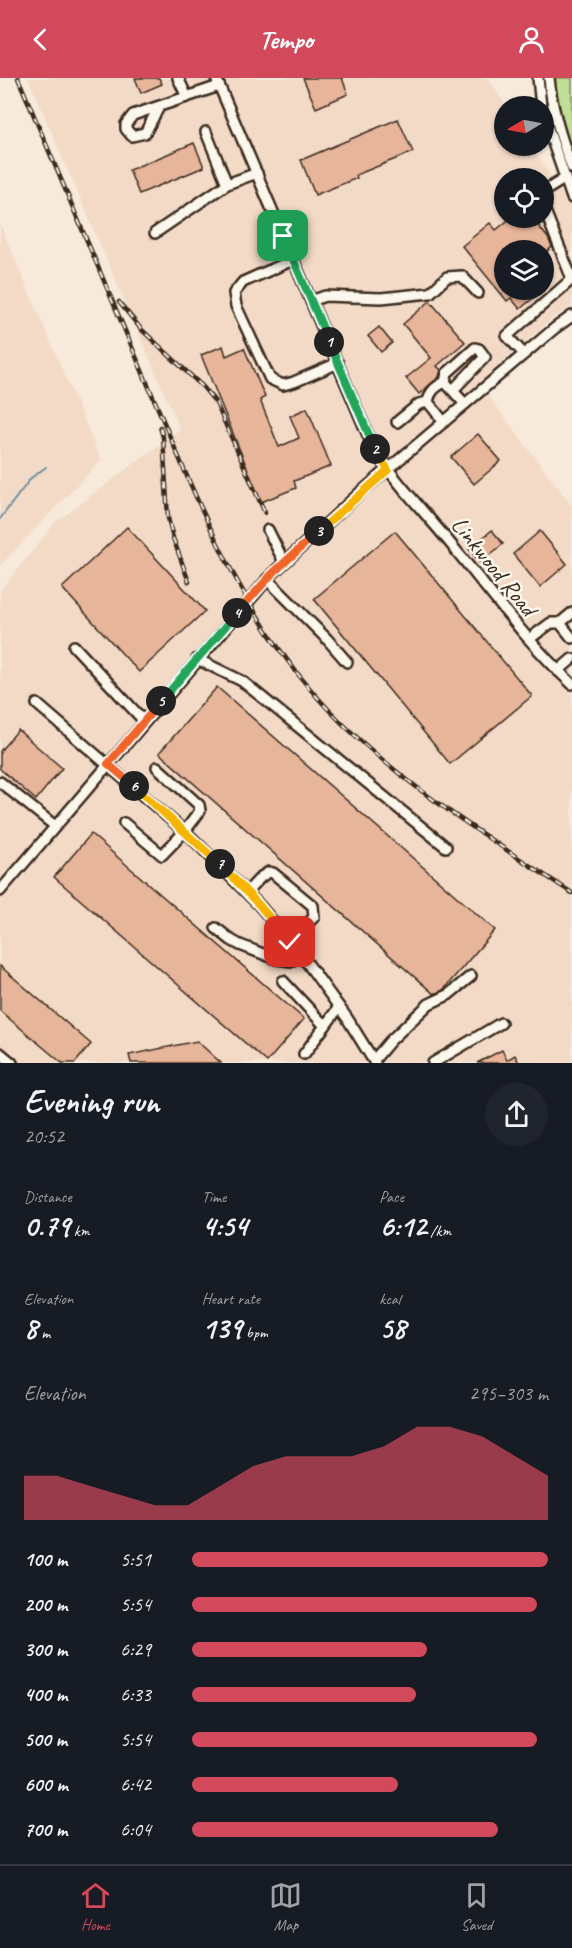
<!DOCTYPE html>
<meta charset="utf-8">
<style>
body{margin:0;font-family:Caveat,sans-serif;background:#20242c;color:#f1f3f6;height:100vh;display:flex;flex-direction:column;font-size:22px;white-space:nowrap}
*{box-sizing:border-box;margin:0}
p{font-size:20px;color:#9ea1a6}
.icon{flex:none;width:33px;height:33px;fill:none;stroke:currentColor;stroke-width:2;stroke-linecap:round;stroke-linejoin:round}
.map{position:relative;height:985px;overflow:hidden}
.panel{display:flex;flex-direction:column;background:#171b24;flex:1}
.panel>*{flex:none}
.needle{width:39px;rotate:260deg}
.buttons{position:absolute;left:494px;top:18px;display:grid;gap:12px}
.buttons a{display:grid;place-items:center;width:60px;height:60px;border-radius:50%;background:#171b24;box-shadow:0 2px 4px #0004;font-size:30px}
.pin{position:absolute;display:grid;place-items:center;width:51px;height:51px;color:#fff;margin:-26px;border-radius:12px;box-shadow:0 3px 9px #0006}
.km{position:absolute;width:30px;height:30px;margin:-15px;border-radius:50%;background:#222;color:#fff;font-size:16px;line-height:30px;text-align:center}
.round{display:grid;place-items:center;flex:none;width:63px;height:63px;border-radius:32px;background:#20242c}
.overview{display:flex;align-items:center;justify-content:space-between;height:102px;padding:0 24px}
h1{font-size:33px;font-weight:700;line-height:45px}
.stats{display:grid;grid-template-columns:repeat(3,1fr);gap:9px;height:102px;padding:6px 24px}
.stats div{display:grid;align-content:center}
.stats b{font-size:30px;font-weight:700}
.stats small{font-size:16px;font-weight:400}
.stats p{font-size:16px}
.chart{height:168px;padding:12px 24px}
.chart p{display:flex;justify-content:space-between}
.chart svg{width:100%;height:108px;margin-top:6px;fill:#d1495b;opacity:.7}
ul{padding:0 24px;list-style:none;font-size:20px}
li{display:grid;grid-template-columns:96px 72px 1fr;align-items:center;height:45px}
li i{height:15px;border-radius:8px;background:#d1495b}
header{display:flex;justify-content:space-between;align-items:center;height:78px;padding:0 24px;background:#d1495b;color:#fff;font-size:27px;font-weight:700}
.menu{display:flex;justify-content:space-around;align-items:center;height:84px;border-top:2px solid #363941;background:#171b24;font-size:16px;color:#9ea1a6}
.menu a{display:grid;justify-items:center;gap:3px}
.menu .selected{color:#d1495b}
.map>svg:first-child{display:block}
</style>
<header><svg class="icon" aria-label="back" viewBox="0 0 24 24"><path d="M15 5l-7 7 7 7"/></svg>Tempo<svg class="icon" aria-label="person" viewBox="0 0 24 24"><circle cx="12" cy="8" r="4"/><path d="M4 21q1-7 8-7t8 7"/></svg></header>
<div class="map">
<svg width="572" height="985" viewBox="0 0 572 985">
<rect width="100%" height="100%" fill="#f7eadb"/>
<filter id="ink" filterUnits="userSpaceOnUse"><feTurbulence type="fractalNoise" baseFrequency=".0167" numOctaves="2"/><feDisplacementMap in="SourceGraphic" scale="12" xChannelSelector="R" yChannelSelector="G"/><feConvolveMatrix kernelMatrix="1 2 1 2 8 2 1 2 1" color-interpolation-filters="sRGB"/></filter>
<g filter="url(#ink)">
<g fill="#f2dac7" fill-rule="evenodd">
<path d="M28,0H488L506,28H504V68H531L570,128L572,134V229L550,242L479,306L572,428V985H0V513L55,445L180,351ZM504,100H543V140H504ZM504,172H543V212H504Z"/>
<polygon points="0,146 101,382 0,488"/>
</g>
<polygon fill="#c1de96" stroke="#7e845a" stroke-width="1.5" points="552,0 572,0 572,80 560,46"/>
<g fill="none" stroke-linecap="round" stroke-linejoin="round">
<polyline stroke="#708f9f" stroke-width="2" points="0,441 31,400 46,389"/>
</g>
<g fill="#e7b599" stroke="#3b2a1e" stroke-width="1.5">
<polygon points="135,0 159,0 162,6 141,15"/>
<polygon points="303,0 342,0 348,16 316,30"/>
<polygon points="398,41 413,74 356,97 357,100 315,117 301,82"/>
<polygon points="194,65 204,89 139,116 129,92"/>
<polygon points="511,140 532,140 548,160 552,169 543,177 543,172 504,172 504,212 543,212 520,231 511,220 507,223 462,168 490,145 496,152"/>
<polygon points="430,223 465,264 437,288 441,292 439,299 419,316 406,300 431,280 403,246"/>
<polygon points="379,249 392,265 381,274 368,258"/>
<polygon points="223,268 226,278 244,270 265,319 260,322 279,369 299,360 290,338 307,330 331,388 294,403 296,410 261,424 201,277"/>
<polygon points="478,356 501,383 474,406 451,379"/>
<polygon points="127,449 205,533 139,594 62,510"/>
<polygon points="492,452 503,466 480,485 469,471"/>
<polygon points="395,453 532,618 450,686 314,521"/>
<polygon points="540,453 567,486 540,509 513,476"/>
<polygon points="217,609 495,852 443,912 434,916 159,675"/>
<polygon points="18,652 62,690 36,722 0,691 0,673"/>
<polygon points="91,756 304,941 267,984 54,799"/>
<polygon points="0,888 91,966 75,985 62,985 0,933"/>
<polygon points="197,963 221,985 131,985 129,977"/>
<polygon points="502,972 507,982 515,977 519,985 477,985"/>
</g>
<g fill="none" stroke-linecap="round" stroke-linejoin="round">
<g stroke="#3b2a1e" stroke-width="14">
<g id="minor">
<polyline points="178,0 187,19"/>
<path d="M216,0L373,369C396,406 427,436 454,470C492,516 528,565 572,606"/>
<polyline points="538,0 541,28"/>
<path d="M549,0C552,32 561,60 572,90"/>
<polyline points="159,29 145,55 132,58 126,51 126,46 133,37 219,8"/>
<polyline points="543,36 572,120"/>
<polyline points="206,54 227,106 257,95"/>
<polyline points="543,114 564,101"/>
<polyline points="155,155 227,106"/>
<polyline points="293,182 243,204 234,215 236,228 270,301 283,307 294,304 338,285"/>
<polyline points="311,223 325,218 381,220 430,215 447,199 462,198 478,215"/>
<polyline points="524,276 507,258 572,201 543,128"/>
<polyline points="445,304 447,295 475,270 479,271 485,279 453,312"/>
<polyline points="397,344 419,326 428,324"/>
<path d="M444,344L428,324C430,313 435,309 445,304L465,326"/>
<polyline points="268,452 284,484"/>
<polyline points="267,501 327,561 347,584"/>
<polyline points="560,545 572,535"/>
<polyline points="529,561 551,545 560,545 572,560"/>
<polyline points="74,568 144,643"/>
<polyline points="197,581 242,603 446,769"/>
<polyline points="558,593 572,581"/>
<polyline points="37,626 191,759 259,827 300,875 347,940 375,985"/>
<polyline points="0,704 55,748"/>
<polyline points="124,745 162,777 185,753 200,733 199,727 157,689"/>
<polyline points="0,813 272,496 361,414 555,250 572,238"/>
<polyline points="247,814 261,799 269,794 273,795 313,828 314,839 290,864"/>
<polyline points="216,850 231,862 240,867 276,881 291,883 302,878"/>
<polyline points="283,903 325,948 304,976"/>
<polyline points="325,948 339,929"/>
<polyline points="0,975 12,985"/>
<polyline points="374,982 390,963 429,926 448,917 471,898"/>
<polyline points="433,985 501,945"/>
</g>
</g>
<use href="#minor" stroke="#fbf7ec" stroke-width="9"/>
<g stroke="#3b2a1e" stroke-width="4.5">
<g id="rail">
<path d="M18,0C63,105 106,209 151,314C199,426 243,542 329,632C400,706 487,759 572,815"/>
<polyline points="119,224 141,251 203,309 216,325 265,435"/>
<polyline points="160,349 163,359 168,440 173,460 189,504"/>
</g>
</g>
<use href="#rail" stroke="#fbf7ec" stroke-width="2" stroke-dasharray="7" stroke-linecap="butt"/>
</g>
</g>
<g fill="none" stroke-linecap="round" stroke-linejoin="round" filter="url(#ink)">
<g stroke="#fff" stroke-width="12">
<polyline id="split-1" points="283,158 329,264"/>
</g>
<g stroke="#fff" stroke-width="12">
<polyline id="split-2" points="329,264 375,371"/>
</g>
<g stroke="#fff" stroke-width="12">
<polyline id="split-3" points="319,453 388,392 375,371"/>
</g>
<g stroke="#fff" stroke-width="12">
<polyline id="split-4" points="237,535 272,496 319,453"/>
</g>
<g stroke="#fff" stroke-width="12">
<polyline id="split-5" points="161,623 237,535"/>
</g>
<g stroke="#fff" stroke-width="12">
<polyline id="split-6" points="134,708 108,686 161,623"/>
</g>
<g stroke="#fff" stroke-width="12">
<polyline id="split-7" points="134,708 220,786"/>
</g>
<g stroke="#fff" stroke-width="12">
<polyline id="split-8" points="220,786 259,827 290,864"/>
</g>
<use href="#split-1" stroke="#22a559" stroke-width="8"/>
<use href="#split-2" stroke="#22a559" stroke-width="8"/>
<use href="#split-3" stroke="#f5b400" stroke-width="8"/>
<use href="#split-4" stroke="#f0652b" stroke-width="8"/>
<use href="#split-5" stroke="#22a559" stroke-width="8"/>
<use href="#split-6" stroke="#f0652b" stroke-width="8"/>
<use href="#split-7" stroke="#f5b400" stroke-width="8"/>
<use href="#split-8" stroke="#f5b400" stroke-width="8"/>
</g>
<g text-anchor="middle" stroke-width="5" stroke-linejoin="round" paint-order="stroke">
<g font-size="24" fill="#3b2a1e" stroke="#fbf7ec">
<text transform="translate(494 488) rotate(51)" y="8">Linkwood Road</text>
</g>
</g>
</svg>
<div class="buttons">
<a><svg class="needle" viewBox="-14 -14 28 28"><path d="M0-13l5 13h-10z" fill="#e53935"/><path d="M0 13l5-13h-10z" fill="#9ea1a6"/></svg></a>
<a><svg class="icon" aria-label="locate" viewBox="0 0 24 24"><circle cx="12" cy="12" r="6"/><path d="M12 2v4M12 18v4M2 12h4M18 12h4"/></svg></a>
<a><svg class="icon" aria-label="layers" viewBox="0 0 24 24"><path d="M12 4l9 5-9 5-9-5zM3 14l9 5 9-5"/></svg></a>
</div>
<div class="pin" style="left:283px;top:158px;background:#1e9e55"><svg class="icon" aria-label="arrive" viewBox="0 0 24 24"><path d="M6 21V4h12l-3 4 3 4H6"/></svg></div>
<div class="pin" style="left:290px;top:864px;background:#d93025"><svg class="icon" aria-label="check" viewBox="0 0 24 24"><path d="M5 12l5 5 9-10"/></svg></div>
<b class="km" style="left:329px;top:264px">1</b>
<b class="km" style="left:375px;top:371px">2</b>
<b class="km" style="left:319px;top:453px">3</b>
<b class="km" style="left:237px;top:535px">4</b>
<b class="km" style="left:161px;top:623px">5</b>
<b class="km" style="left:134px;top:708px">6</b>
<b class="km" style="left:220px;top:786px">7</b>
</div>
<section class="panel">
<div class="overview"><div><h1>Evening run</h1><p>20:52</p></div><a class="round"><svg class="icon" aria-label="share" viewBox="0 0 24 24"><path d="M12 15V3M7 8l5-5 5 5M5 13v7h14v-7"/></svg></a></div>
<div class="stats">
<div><p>Distance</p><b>0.79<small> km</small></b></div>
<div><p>Time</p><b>4:54</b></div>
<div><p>Pace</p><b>6:12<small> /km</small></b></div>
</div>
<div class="stats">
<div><p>Elevation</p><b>8<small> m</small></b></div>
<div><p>Heart rate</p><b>139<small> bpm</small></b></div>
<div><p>kcal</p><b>58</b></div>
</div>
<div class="chart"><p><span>Elevation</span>295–303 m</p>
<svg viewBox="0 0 160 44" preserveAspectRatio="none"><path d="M0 44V26L10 26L20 30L30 34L40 38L50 38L60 30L70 22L80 18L90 18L100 18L110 14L120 6L130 6L140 10L150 18L160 26V44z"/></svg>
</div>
<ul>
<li><b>100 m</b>5:51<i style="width:100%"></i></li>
<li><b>200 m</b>5:54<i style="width:97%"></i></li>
<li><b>300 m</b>6:29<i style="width:66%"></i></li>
<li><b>400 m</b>6:33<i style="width:63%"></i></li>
<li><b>500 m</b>5:54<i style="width:97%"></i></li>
<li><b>600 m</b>6:42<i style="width:58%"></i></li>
<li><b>700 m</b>6:04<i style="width:86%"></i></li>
</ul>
</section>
<nav class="menu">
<a class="selected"><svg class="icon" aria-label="home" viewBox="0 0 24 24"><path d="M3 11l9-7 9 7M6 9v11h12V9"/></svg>Home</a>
<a><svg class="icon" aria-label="map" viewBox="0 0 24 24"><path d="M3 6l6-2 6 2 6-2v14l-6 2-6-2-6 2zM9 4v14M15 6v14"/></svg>Map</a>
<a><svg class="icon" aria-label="saved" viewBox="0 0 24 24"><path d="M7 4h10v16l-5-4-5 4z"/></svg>Saved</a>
</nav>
